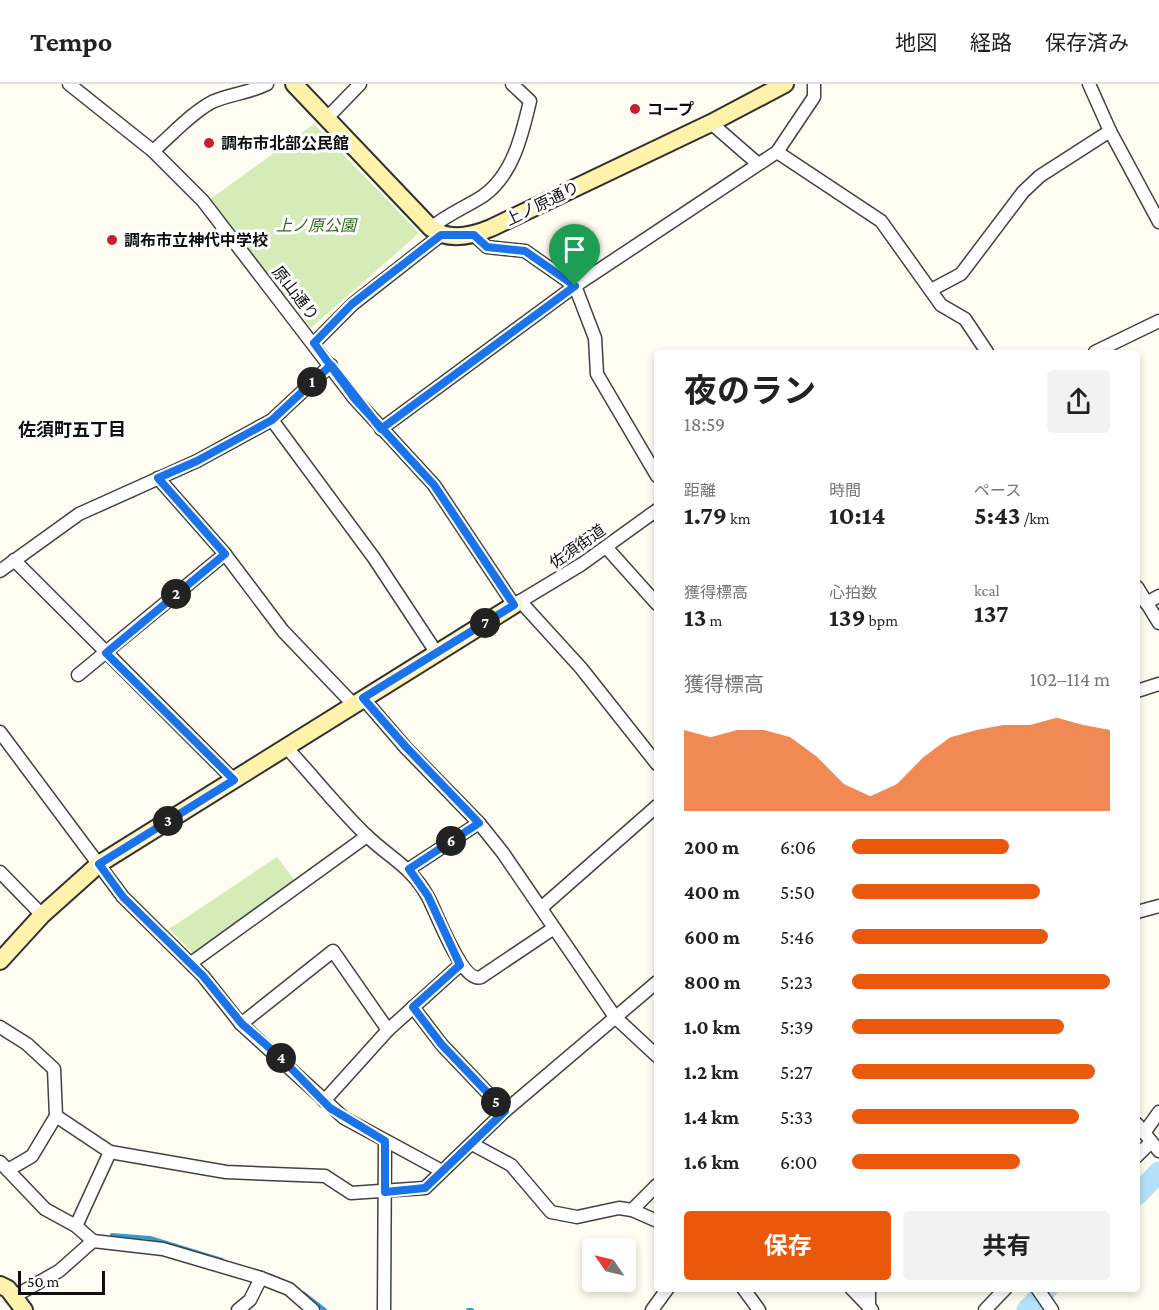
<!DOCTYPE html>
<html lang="ja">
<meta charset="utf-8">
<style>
body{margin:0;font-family:"Crimson Pro","Noto Sans JP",serif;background:#f2f2f2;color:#222;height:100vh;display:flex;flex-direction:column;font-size:22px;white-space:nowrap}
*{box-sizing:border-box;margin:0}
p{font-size:20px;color:#767676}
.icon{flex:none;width:33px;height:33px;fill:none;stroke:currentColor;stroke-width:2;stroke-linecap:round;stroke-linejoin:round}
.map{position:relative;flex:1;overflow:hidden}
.drawer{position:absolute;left:654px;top:266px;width:486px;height:942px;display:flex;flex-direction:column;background:#fff;border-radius:6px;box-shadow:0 3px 9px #0003}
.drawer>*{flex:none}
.needle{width:39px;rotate:304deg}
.fabs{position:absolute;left:582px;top:1154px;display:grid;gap:12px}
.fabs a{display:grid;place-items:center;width:54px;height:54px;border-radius:6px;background:#fff;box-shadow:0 3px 9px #0003;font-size:30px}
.scale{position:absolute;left:18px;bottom:15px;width:87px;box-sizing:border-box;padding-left:6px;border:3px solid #0f0f0f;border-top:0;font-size:16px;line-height:21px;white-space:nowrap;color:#0f0f0f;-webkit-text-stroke:4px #fff;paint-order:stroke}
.pin{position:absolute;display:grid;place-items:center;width:51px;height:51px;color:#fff;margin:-62px -26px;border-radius:50% 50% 50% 0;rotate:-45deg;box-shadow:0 0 6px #0007}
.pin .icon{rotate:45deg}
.km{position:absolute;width:30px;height:30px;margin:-15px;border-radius:50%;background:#222;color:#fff;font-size:16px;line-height:30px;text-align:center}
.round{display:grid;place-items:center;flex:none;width:63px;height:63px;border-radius:6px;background:#f2f2f2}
.summary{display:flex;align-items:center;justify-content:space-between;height:102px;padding:0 30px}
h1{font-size:33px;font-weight:700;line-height:45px}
.stats{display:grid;grid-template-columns:repeat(3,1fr);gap:9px;height:102px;padding:6px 30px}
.stats div{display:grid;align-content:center}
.stats b{font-size:26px;font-weight:700}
.stats small{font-size:16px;font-weight:400}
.stats p{font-size:16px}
.chart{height:168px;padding:12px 30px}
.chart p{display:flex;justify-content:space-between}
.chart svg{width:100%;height:108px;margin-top:6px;fill:#ea580c;opacity:.7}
.primary-button{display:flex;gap:12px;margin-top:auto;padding:12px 30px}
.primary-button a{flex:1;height:69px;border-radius:6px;background:#ea580c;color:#fff;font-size:24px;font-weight:700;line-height:69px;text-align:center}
.primary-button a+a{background:#f2f2f2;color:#222}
ul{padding:0 30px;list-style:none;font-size:20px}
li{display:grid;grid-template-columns:96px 72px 1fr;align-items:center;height:45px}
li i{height:15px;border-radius:8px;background:#ea580c}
header{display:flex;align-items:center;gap:36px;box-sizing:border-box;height:84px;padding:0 30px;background:#fff;border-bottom:2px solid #e0e0e0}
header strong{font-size:28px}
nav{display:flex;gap:33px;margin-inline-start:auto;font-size:21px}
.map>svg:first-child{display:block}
</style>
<header>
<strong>Tempo</strong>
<nav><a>地図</a><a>経路</a><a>保存済み</a></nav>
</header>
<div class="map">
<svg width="1159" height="1226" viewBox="0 0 1159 1226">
<rect width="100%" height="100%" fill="#fffcf1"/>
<g fill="#d5ecb8">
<polygon points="314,40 419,149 311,244 209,116"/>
<polygon points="277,773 296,798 193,869 169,845"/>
</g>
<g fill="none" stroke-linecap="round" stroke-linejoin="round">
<g stroke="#379bd3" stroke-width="4">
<polyline points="112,1151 150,1154 222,1176"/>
<polyline points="269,1191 292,1201"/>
<polyline points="303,1209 325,1226"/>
<polyline points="468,1226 472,1226"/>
</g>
<g stroke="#b3e1f9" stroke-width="21">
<polyline points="1137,1111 1159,1088"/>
<polyline points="1027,1226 1048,1204"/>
</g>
<g stroke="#424242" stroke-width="15">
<g id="street">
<polyline points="69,0 153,67 203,117 354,314 434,401 514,521 582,480 657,426"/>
<polyline points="1089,0 1110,47 1159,138"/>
<polyline points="326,35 360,0"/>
<polyline points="711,39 757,79"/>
<path d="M153,67C172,51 190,30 212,18C230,10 249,9 267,0"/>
<polyline points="777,68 881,137 941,221 965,235 987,268"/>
<path d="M431,144C446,131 466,123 483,112C513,91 522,51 530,17L512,0"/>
<polyline points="474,151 487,163 525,167 575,202 595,254 597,290 657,392"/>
<polyline points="931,206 961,190 1023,108 1040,92 1110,47"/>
<polyline points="314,259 353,220 441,151"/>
<polyline points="1095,268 1159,237"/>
<polyline points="272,336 374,474 436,568"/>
<polyline points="381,345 575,202 777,68 814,13 814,0"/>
<polyline points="158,394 225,470 283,547 353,620"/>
<polyline points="606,463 657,520"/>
<polyline points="14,476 234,696"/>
<polyline points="0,487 79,430 197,377 272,336 331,281"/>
<polyline points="1137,503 1159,539"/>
<polyline points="520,517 581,584 657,680"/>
<polyline points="1146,519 1159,512"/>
<polyline points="78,591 225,470"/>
<polyline points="1137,607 1159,600"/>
<polyline points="363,614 406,664 479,739 503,769 615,933 657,972"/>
<polyline points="0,648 123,813 203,892 241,940 344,1034 442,1087"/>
<path d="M286,663C313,692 338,724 367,752C390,774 412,783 428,813C436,827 462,900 481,893L554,844"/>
<polyline points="409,785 479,739"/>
<polyline points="0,788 42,831"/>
<polyline points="541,824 657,722"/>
<polyline points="1137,828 1159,822"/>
<polyline points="191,879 367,752"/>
<polyline points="413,923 442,961 505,1027"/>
<polyline points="241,940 333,867 388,946"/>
<polyline points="0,943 27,960 54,985 56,1032 110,1068 76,1142"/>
<polyline points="324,1017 388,946 460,881"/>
<polyline points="1137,1040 1159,1067"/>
<polyline points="1144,1049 1159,1028"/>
<polyline points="472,1060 511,1081 551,1128 577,1133 619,1124 632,1126 657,1137"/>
<polyline points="110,1068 226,1088 325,1092 351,1109 425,1104 505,1027 657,898"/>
<polyline points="1137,1072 1151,1058"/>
<polyline points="0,1078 45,1125 76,1142 93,1157 163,1165 261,1194 289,1205 313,1226"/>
<polyline points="8,1086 32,1072 56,1032"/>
<polyline points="632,1126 657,1101"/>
<polyline points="743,1204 759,1226"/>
<polyline points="851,1204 872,1226"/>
<polyline points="869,1204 869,1221"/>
<polyline points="1037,1204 1052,1226"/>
<polyline points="15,1212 59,1187 93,1157"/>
<polyline points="238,1226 250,1216 261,1194"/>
<polyline points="384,1226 385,1057"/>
<polyline points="652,1226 668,1204"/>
<polyline points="985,1226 1006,1204"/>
</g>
</g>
<g stroke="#313131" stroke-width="20">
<g id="secondary">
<path d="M294,0L431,144C449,158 472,152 491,144L711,39L785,0"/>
<polyline points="0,877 42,831 99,780 514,521"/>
<polyline points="0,1201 8,1205 24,1226"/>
</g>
</g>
<use href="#street" stroke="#fff" stroke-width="12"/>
<use href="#secondary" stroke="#fff3ac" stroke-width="16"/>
</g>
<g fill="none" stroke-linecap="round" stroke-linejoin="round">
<g stroke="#fff" stroke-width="12">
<polyline id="route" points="575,202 381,345 331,281 272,336 197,377 158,394 225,470 106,569 234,696 99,780 123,813 203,892 242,940 280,973 330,1024 385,1057 385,1108 425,1104 505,1027 442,961 413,923 460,881 428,812 409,785 479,739 406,663 363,614 514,521 434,401 354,314 314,259 352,220 441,151 474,151 487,163 525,167 575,202"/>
</g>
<use href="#route" stroke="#1a73e8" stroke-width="8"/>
</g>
<g fill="#c6202e" stroke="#fff" stroke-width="2">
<circle cx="635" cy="25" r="6"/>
<circle cx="209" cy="59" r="6"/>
<circle cx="112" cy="156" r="6"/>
</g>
<g text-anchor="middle" stroke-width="6" stroke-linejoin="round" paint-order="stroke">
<g font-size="16" font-weight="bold" fill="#0f0f0f" stroke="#fff" text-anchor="start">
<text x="647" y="31">コープ</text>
<text x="221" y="65">調布市北部公民館</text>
<text x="124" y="162">調布市立神代中学校</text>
</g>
<g font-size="16" fill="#0f0f0f" stroke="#fff">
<text transform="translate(542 119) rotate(-26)" y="6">上ノ原通り</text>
<text transform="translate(296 209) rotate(52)" y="6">原山通り</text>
<text transform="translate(577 462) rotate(-35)" y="6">佐須街道</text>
</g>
<g font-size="16" font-style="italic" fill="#2f6a1c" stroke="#fff">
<text x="316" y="147">上ノ原公園</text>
</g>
<g font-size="18" font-weight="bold" fill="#0f0f0f" stroke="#fff">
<text x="72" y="352">佐須町五丁目</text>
</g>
</g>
</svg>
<div class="fabs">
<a><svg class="needle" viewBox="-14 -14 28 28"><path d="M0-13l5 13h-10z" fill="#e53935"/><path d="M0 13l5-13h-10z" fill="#767676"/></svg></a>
</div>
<div class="scale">50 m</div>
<div class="pin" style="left:575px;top:202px;background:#1e9e55"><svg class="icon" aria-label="arrive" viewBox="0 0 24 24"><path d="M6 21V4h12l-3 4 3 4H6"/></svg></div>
<b class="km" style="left:312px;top:298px">1</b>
<b class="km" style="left:176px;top:510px">2</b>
<b class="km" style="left:168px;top:737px">3</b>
<b class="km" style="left:281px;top:974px">4</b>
<b class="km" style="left:496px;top:1018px">5</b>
<b class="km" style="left:451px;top:757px">6</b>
<b class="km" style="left:485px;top:539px">7</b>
<section class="drawer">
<div class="summary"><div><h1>夜のラン</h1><p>18:59</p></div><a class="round"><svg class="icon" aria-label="share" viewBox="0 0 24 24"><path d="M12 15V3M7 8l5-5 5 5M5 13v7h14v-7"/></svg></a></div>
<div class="stats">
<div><p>距離</p><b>1.79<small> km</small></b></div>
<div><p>時間</p><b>10:14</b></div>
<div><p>ペース</p><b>5:43<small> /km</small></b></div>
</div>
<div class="stats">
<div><p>獲得標高</p><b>13<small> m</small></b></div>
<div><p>心拍数</p><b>139<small> bpm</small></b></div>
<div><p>kcal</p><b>137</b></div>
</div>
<div class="chart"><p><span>獲得標高</span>102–114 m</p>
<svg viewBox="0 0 160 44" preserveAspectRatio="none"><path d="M0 44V11L10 14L20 11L30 11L40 14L50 22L60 33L70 38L80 33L90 22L100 14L110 11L120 9L130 9L140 6L150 9L160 11V44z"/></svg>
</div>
<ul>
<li><b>200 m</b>6:06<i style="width:61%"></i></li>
<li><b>400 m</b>5:50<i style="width:73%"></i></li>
<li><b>600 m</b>5:46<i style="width:76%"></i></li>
<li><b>800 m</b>5:23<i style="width:100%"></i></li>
<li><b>1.0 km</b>5:39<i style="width:82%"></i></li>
<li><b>1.2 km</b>5:27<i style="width:94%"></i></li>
<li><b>1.4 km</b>5:33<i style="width:88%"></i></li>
<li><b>1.6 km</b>6:00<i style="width:65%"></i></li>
</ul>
<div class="primary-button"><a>保存</a><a>共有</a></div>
</section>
</div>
